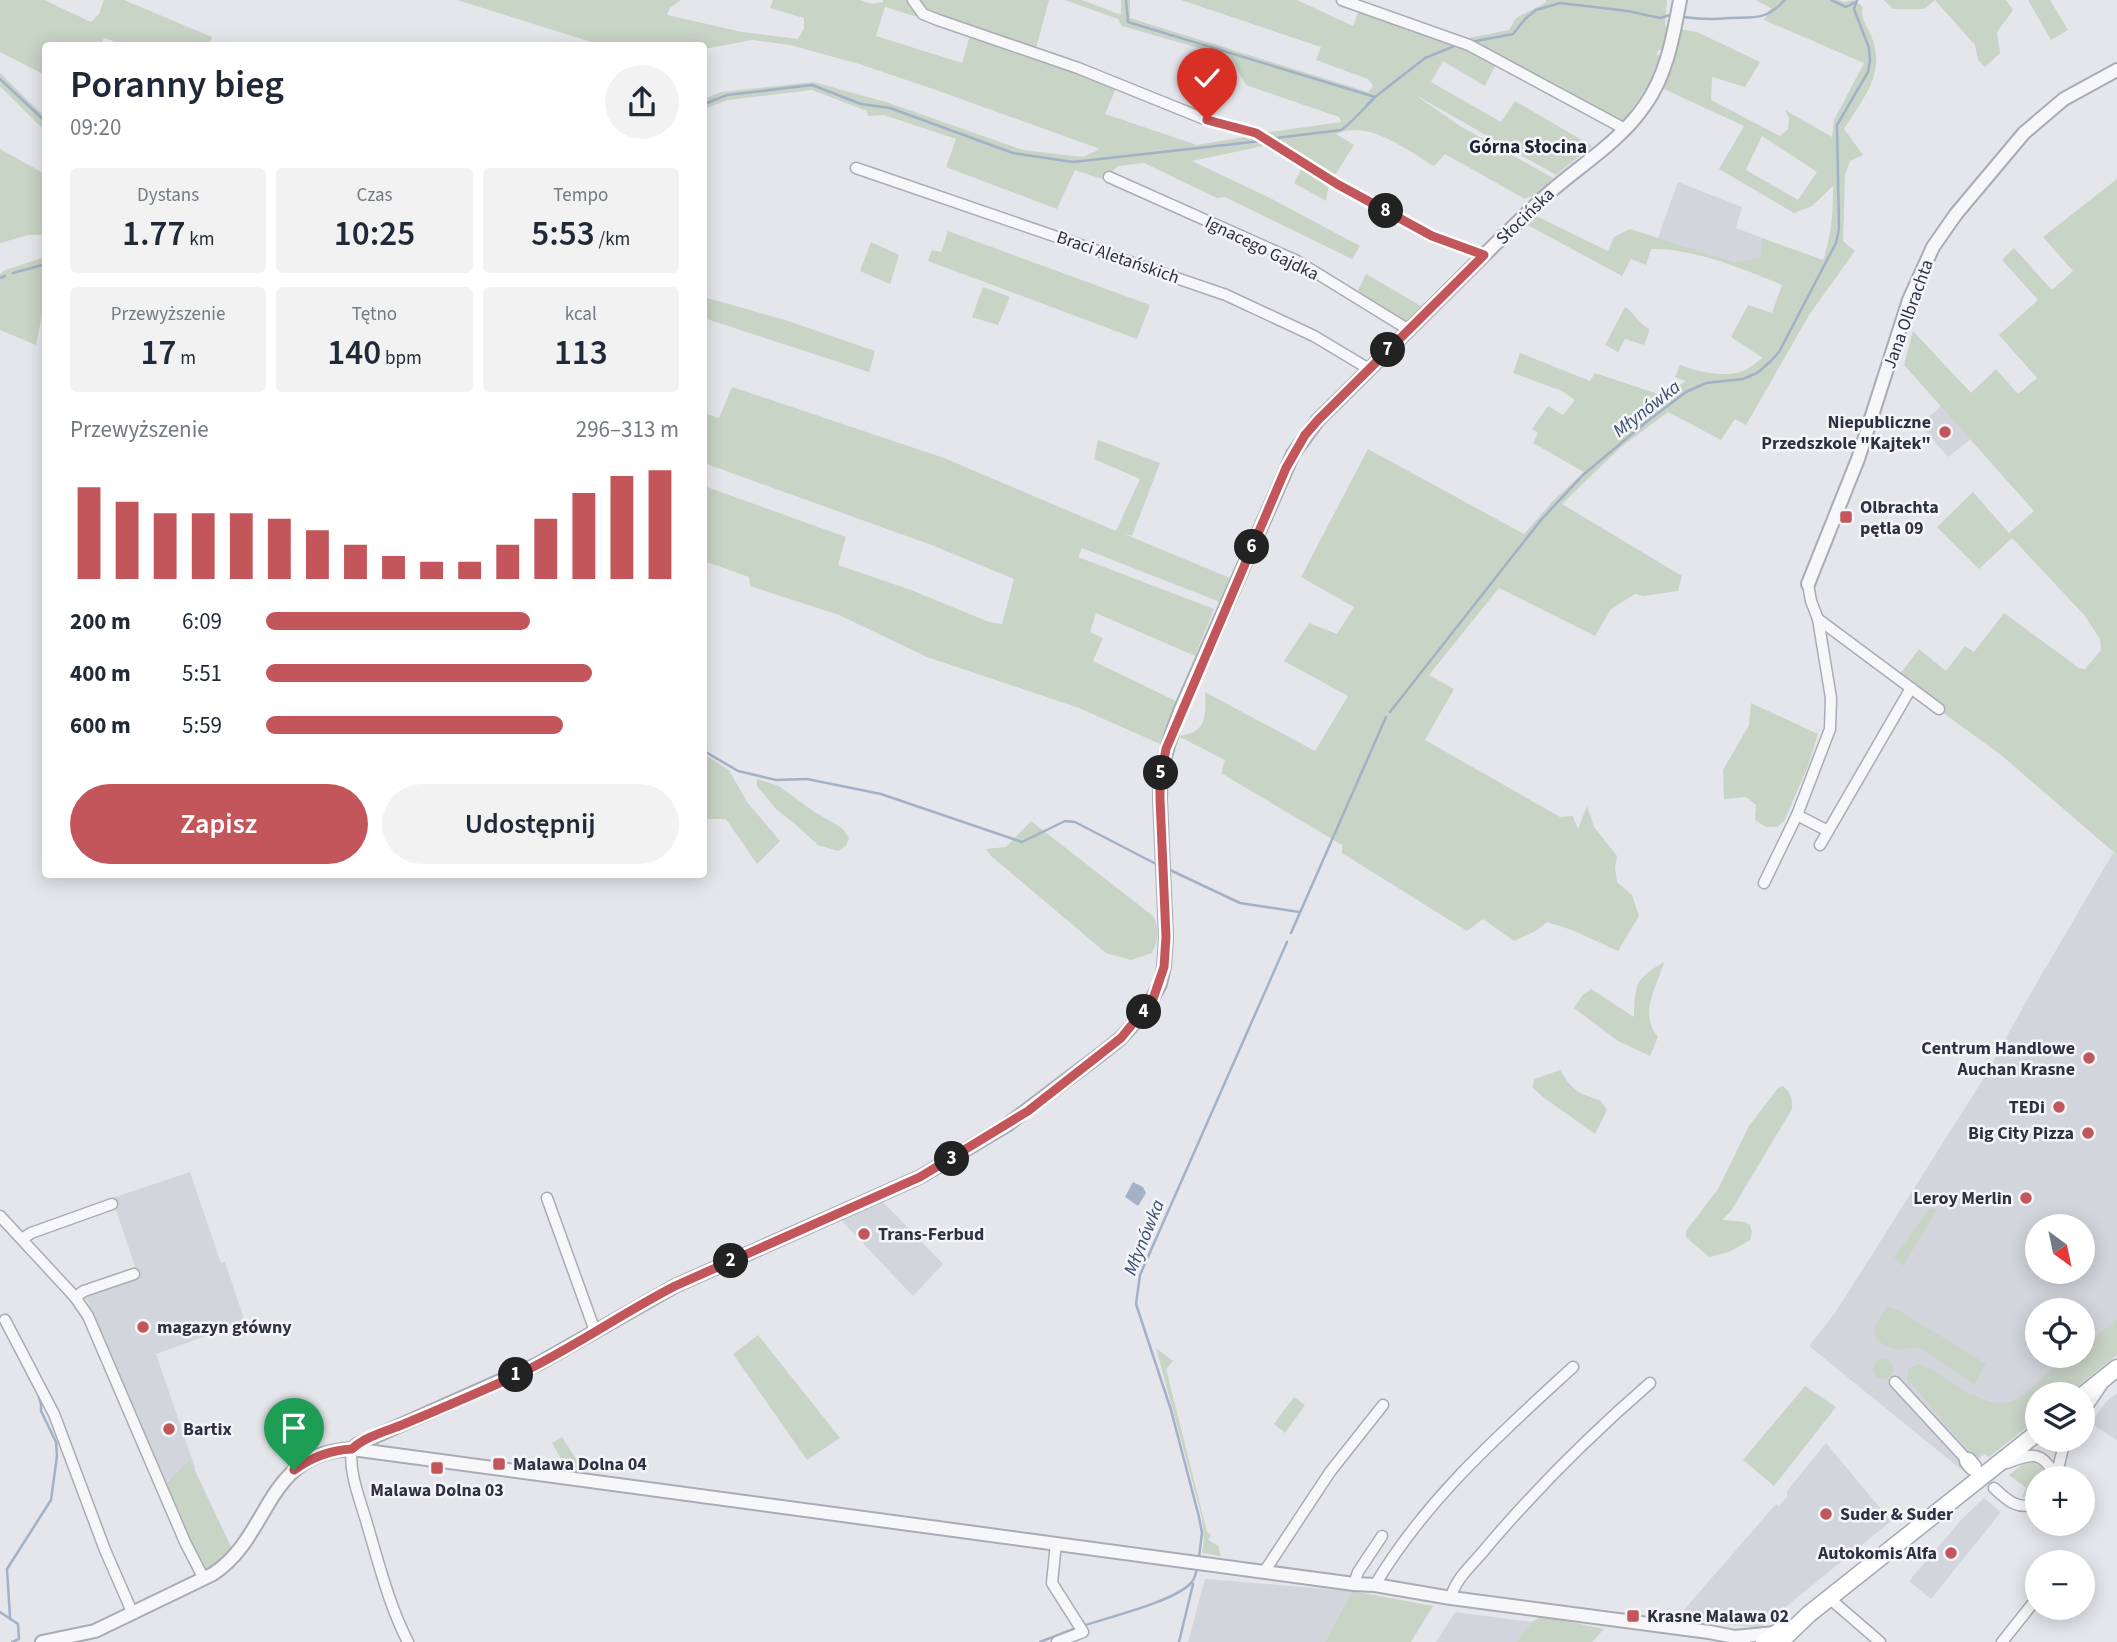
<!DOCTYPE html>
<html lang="pl">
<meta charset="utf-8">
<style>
body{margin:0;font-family:"Source Sans 3",sans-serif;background:#f2f2f3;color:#1f2937;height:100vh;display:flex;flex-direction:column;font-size:26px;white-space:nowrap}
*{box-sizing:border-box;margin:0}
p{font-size:23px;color:#747a83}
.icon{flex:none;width:38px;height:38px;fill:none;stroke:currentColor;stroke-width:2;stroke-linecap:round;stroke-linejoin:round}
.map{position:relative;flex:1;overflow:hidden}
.sheet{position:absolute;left:42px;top:42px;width:665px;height:836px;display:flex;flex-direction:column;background:#fff;border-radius:7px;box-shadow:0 4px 18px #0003}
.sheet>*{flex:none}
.needle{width:46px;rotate:147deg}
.fabs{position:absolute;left:2025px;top:1214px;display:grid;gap:14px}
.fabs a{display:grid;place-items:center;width:70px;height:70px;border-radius:50%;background:#fff;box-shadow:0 4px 18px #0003;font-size:35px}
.pin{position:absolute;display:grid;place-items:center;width:60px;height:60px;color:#fff;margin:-72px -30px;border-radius:50% 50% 50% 0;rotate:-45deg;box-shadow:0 0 7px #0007}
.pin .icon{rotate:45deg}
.km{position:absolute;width:35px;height:35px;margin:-18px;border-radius:50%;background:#222;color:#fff;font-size:19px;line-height:35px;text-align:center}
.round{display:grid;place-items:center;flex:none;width:74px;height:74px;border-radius:37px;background:#f2f2f3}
.overview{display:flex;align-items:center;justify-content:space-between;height:119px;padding:0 28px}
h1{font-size:38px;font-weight:600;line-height:52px}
.stats{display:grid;grid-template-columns:repeat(3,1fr);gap:10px;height:119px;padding:7px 28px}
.stats div{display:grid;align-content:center;border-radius:7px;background:#f2f2f3;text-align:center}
.stats b{font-size:35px;font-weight:600}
.stats small{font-size:19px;font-weight:400}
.stats p{font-size:19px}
.chart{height:196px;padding:14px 28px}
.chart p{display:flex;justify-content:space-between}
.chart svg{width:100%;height:126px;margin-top:7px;stroke:#c3565a;stroke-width:6}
.cta{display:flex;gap:14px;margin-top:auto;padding:14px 28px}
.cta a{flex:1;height:80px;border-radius:42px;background:#c3565a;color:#fff;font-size:28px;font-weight:600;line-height:80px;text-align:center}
.cta a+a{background:#f2f2f3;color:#1f2937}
ul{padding:0 28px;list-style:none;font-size:23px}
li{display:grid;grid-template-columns:112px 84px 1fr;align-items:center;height:52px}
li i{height:18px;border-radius:9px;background:#c3565a}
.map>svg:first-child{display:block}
</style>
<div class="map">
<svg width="2117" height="1642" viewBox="0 0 2117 1642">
<rect width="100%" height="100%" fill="#e4e6eb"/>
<g fill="#d3d5dd" fill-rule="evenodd">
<polygon points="1678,182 1742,207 1736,228 1762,238 1760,257 1735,262 1658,238"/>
<polygon points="1941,406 1971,439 1948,457 1920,425"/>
<path d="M2113,853L2117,855V1351L2037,1395V1414L1963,1471L1809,1346L1835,1313L1982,1081L2032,991ZM2037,1227H2082V1272H2037ZM2037,1311H2082V1356H2037Z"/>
<polygon points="190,1172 221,1263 225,1262 245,1322 156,1354 195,1468 166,1481 158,1469 87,1300 76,1290 130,1272 135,1266 112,1198"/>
<polygon points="883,1202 943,1264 913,1296 841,1220"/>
<polygon points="2117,1393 2117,1440 2090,1423 2108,1400"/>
<polygon points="1826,1443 1891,1521 1760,1628 1676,1619 1776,1504 1779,1506 1787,1497 1787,1491"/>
<polygon points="1984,1498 2001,1512 1931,1599 1909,1581 1963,1518"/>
<polygon points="1205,1579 1352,1591 1325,1642 1188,1642"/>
<polygon points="1455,1612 1532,1622 1516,1642 1436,1642"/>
</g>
<g fill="#c8d4c6" fill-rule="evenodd">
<polygon points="0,0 44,0 91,22 99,14 104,0 124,0 212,37 209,45 125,45 104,38 100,45 46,46 45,75 0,52"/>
<polygon points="457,0 681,0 670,8 667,15 742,32 798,39 804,28 804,18 770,8 773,0 859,0 872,4 883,2 883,0 910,0 924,19 885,7 876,36 962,63 970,35 1117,86 1105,114 1197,145 1245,137 1268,145 1192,161 1268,197 1360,246 1352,259 1225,197 1217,198 1144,163 1118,166 1102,179 1075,170 1057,209 946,167 956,139 884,115 868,116 867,111 812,90 728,100 704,109 704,99 721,92 813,82 886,102 1023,150 1083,157 1100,149 933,89 859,64 790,45 752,40 704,49 704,46 601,45"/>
<polygon points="916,0 1049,0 1036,48 924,11"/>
<path d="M1065,0H1082L1121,15V0H1130V18L1368,92L1373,86L1368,79L1316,60L1321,47L1181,0H1297L1353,26L1359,10L1497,62L1485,86L1443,61L1431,82L1501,122L1515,101L1592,146L1556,175L1414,94L1460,126L1553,178L1532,198L1529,196L1525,199L1445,154L1434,166C1406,150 1369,119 1336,134L1354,145L1333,178L1262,133L1341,122L1339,117L1246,85L1230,57L1122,26L1118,19Z"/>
<polygon points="1545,0 1667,0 1665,26 1667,27 1662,50 1658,50 1657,54 1660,56 1648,85 1622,123 1475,46 1469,38 1509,30 1516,18 1547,2"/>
<path d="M1755,0H1839L1844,2L1854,0L1863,7C1860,19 1868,27 1872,38C1886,74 1862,100 1844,129L1863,155L1850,161L1845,175L1843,241L1855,251L1809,315L1746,425L1735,419L1721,440L1668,412L1621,447L1562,504L1682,576L1678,591L1644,596L1635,594L1611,609L1595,636L1499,588L1429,675L1454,689L1425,740L1560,817L1573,816L1578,829L1587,806L1594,827L1617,856L1615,867L1617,882L1632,895L1639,916L1618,951L1572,930L1547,922L1536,931L1514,941L1483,919L1467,931L1342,853V845L1221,773L1225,760L1178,736C1207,733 1206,717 1205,692L1315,751L1348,696L1284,661L1309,623L1337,634L1354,607L1301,577L1368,449L1524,534L1553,501L1584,472L1533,443L1538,433L1532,429L1548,406L1563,415L1575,400L1562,391L1513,373L1520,353L1590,381L1595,373L1664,396L1686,381L1675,377L1680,365C1699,372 1723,378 1743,371C1750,368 1757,362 1763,358L1731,337L1748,305L1772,313L1782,285C1744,269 1693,248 1651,249L1646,265L1631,259L1622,276L1524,223L1532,214L1608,251L1614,237L1630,229L1735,262L1760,257L1762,238L1823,260C1832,235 1833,213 1833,186L1812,206L1794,213L1719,169L1744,126L1664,89L1674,62L1679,29L1697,32L1760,62L1745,87L1712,77L1711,100L1780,136L1788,129L1789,118L1785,110L1832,137L1834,120L1864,63L1764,20L1771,8ZM1762,136L1817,172L1798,200L1746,170Z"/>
<polygon points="1884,0 2006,0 2013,10 1997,32 2000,53 1985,67 1978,60 1975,45 1935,0 1924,9 1893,9"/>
<polygon points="2028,0 2050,0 2068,30 2051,40"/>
<polygon points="0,73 45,117 45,131 0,86"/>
<polygon points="0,149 45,174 45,235 28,235 0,243"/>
<polygon points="1303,166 1329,184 1326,201 1294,183"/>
<polygon points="2117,179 2117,855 2001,755 1942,712 1900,674 1919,649 1946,671 1965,646 1974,652 2004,613 2079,668 2085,669 2101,650 2100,639 2085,616 2012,538 1979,569 1937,527 1973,492 2009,533 2034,511 1904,365 1913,331 1971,393 1996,369 2018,394 2037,378 1999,335 2038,300 2002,260 2014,248 2052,290 2073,271 2043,237"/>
<polygon points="948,231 1150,305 1137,339 928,261 932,250 941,252"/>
<polygon points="871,242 899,255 890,284 860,271"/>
<polygon points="45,257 45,300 36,345 0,330 0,274 5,270"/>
<polygon points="1366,274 1421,306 1406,323 1356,294"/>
<polygon points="983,287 1010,297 998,325 972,317"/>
<polygon points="704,297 785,320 875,351 869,372 704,318"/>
<path d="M1625,307C1635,313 1639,325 1650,329L1644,345L1625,339L1618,352L1605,345Z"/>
<polygon points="732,387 944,458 1116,531 1140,479 1094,459 1098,440 1160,463 1132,536 1122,533 1230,578 1220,602 1082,548 1078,557 1214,609 1195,656 1096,613 1090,632 1103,638 1093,661 1176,701 1160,744 1079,708 927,657 839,615 750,586 749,577 704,561 704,486 846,537 838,565 911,590 989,622 1002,624 1014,579 934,546 704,463 704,413 719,418"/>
<polygon points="1751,703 1818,734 1808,766 1784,821 1777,827 1766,827 1755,820 1756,805 1746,797 1724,799 1723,770 1749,725"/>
<polygon points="704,754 729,770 747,802 780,841 757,864 726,819 708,819 704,811"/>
<polygon points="757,779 779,786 813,811 842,828 849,838 846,846 838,851 818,845 794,823 777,810 757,786"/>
<path d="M1031,821L1153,916C1160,929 1158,941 1152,953L1131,960L1106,953L991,856L986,849L1006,847Z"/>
<path d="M1664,962C1657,988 1638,1012 1658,1037L1650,1056L1618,1041L1574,1008L1582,996L1591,989L1634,1017C1635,984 1635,979 1664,962Z"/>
<path d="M1560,1070C1572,1090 1578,1094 1600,1100L1607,1110L1595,1134L1543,1097L1532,1087L1535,1079Z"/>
<path d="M1783,1086C1791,1093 1793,1099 1792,1109L1731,1211L1722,1220L1745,1222L1750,1225L1752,1232L1750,1240L1729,1252L1709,1257L1686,1237V1231L1718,1189L1749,1126L1778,1088Z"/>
<polygon points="1930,1208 1937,1210 1903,1266 1894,1257"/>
<polygon points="1887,1306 1900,1311 1986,1364 1974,1384 1920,1348 1895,1349 1884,1345 1876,1338 1874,1327"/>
<path d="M2117,1319V1355L2067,1395H2037V1419L1989,1457L1982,1452L1977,1458L1945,1424L1907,1378L1909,1368L1919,1364L1935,1371L1972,1396L1974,1394C2026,1428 2041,1356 2082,1356L2083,1347Z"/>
<polygon points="758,1335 840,1438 807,1460 733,1354"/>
<polygon points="1156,1348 1173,1361 1166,1369 1207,1532 1211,1535 1208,1540 1218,1546 1221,1556 1202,1553 1204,1540 1202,1517"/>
<circle cx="1883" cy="1369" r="10"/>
<polygon points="1805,1386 1836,1407 1774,1486 1743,1460"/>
<polygon points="1294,1397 1305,1405 1285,1433 1274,1424"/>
<polygon points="562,1437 585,1473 568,1471 552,1443"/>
<polygon points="190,1460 232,1549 207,1570 196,1558 165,1484"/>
<polygon points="2034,1461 2044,1469 2046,1479 2037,1479 2037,1495 2022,1497 2026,1488 2009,1475 2026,1462"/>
<polygon points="1352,1591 1433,1606 1411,1642 1325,1642"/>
<polygon points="1542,1616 1604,1629 1592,1642 1516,1642 1532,1622"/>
</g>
<polygon fill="#a3b1c7" points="1133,1182 1143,1187 1146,1193 1138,1206 1125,1197"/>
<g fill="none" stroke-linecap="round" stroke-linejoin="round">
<g stroke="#a3b1c7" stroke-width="2.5">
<polyline points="1126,0 1128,22 1375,97 1425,58 1457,45"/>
<polyline points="1831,0 1846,7 1856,2"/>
<path d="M1683,17C1699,19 1712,20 1728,18C1755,17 1765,21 1785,0"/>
<polyline points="1471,42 1513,34 1526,18 1536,10 1560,3 1628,11 1660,18 1670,15"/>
<polyline points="0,79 46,122"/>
<polyline points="704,104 727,95 812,85 861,104 890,108 1013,153 1073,162 1261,141"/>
<path d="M1276,138L1341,130C1351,124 1365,107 1374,98"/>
<polyline points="13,273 46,264"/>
<polyline points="0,278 5,276"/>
<polyline points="44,628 46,628"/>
<polyline points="1390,712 1541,520 1583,475 1645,423 1686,392 1706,383 1743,379 1757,373 1771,361 1779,352 1836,243 1839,229 1837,125 1868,72 1870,61 1869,48 1854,9 1857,0"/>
<polyline points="704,751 738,771 776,780 807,779 881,794 1022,842 1065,821 1075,822 1156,864"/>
<polyline points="1170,870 1240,903 1299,912"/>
<polyline points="1291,933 1386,717"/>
<polyline points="1199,1557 1202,1533 1199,1517 1171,1410 1136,1304 1140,1275 1287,942"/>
<polyline points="0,1612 18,1624 19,1639 12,1642"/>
<polyline points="10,1617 7,1569 51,1500 57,1456 56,1442 41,1411 41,1405 38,1393"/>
<path d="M1083,1626C1109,1617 1172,1602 1190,1584C1195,1580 1195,1575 1197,1569"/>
<polyline points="1040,1642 1076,1628"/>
<polyline points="1179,1642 1193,1584"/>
</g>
<g stroke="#a9acb5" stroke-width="13">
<g id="minor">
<polyline points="913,0 923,14 938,20 1078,68 1207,120 1256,133 1337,184 1431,236 1484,255"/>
<polyline points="1342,0 1469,45 1625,129"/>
<polyline points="856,168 1226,295 1314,336 1369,369"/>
<polyline points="1109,177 1297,261 1409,330"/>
<polyline points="1818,619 1939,709"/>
<polyline points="1797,815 1828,831"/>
<polyline points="1820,845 1911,688"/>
<polyline points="1764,883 1797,815 1830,729 1831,698 1818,619 1811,601 1808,584"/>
<polyline points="547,1198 595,1331"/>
<polyline points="0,1216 75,1297 88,1316 185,1542 204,1579"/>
<polyline points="22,1239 31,1233 112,1204"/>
<polyline points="75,1297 84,1291 134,1274"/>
<polyline points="5,1320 54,1414 105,1550 133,1614"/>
<polyline points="1895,1382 1968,1461"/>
<polyline points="2082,1414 2102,1385"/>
<path d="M352,1449C348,1472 361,1502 367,1524C379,1564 389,1605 408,1642"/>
<path d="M2007,1463C2032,1453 2042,1450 2056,1477"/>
<polyline points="2056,1477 2065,1440"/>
<path d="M1994,1488C2008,1501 2017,1510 2037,1504"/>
<polyline points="1056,1543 1052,1583 1083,1632 1057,1642"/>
<polyline points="1264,1572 1330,1472 1383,1405"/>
<polyline points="1354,1584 1358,1572 1382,1536"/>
<path d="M1375,1585C1426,1499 1501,1433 1573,1367"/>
<path d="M1451,1598C1454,1581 1470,1567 1481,1554C1532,1493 1589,1436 1650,1383"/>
<polyline points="1829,1598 1880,1642"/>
<polyline points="2002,1642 2037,1598"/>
</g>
</g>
<g stroke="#a9acb5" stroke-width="16">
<g id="tertiary">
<polyline points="1808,584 1858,459 1909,300 1933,247 1956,214 2024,133 2064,99 2117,70"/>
<path d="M352,1449L358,1444L538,1364L675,1286L920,1177L1007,1125L1101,1054L1121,1038L1146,1010L1160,984L1164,967L1166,937L1160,799C1160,767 1169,739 1181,709L1293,454L1318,420C1392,348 1464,273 1539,202C1573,169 1618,145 1645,105C1667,74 1673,37 1680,0"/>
<polyline points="1735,1637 1775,1633"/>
<path d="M42,1642L95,1631L213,1574C272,1535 264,1453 352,1449L1354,1584L1375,1585L1451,1598L1709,1632L1735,1637L1744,1642"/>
</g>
</g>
<g stroke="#a5a9b6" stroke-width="19">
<g id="primary">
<polyline points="2082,1396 2117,1368"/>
<polyline points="1968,1461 1973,1467"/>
<polyline points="1764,1642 1785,1627"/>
<polyline points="1780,1642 1809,1614 2037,1433"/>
</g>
</g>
<use href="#minor" stroke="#f7f7f9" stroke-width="10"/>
<use href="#tertiary" stroke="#f7f7f9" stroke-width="12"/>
<use href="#primary" stroke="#fff" stroke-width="16"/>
</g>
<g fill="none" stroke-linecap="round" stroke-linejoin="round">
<g stroke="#fff" stroke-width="14">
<path id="route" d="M294,1470C312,1457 330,1450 352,1449C366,1436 387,1431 404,1424C442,1408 480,1392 517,1375C571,1349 621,1314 675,1286L920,1177L1028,1111L1121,1038L1153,999L1164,967L1166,937L1160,799V781L1166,749L1286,468L1305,435L1318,420L1484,255L1432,236L1337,184L1256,133L1207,120"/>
</g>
<use href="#route" stroke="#c3565a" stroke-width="9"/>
</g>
<g fill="#c3565a" stroke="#f4f5f8" stroke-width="2.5">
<circle cx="1945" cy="432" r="7"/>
<rect x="1839" y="510" width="14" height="14" rx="3.5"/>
<circle cx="2089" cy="1058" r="7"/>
<circle cx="2059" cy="1107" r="7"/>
<circle cx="2088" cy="1133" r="7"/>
<circle cx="2026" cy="1198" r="7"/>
<circle cx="864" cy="1234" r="7"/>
<circle cx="143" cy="1327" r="7"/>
<circle cx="169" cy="1429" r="7"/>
<rect x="492" y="1457" width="14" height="14" rx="3.5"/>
<rect x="430" y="1461" width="14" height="14" rx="3.5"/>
<circle cx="1826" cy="1514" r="7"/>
<circle cx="1951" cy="1553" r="7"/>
<rect x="1626" y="1609" width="14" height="14" rx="3.5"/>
</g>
<g text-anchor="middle" stroke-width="5" stroke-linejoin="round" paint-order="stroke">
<g font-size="18" fill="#2d3242" stroke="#f4f5f8">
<text transform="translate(1525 216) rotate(-44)" y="6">Słocińska</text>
<text transform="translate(1262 248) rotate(26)" y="6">Ignacego Gajdka</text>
<text transform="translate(1118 257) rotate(19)" y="6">Braci Aletańskich</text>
<text transform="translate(1908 314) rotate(-70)" y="6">Jana Olbrachta</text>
</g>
<g font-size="18" font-weight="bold" fill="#2d3242" stroke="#f4f5f8" text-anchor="start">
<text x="1931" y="428" text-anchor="end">Niepubliczne<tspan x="1931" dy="21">Przedszkole "Kajtek"</tspan></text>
<text x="1860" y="513">Olbrachta<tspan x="1860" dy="21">pętla 09</tspan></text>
<text x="2075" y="1054" text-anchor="end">Centrum Handlowe<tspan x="2075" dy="21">Auchan Krasne</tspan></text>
<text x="2045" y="1113" text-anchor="end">TEDi</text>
<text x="2074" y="1139" text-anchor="end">Big City Pizza</text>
<text x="2012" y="1204" text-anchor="end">Leroy Merlin</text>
<text x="878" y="1240">Trans-Ferbud</text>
<text x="157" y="1333">magazyn główny</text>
<text x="183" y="1435">Bartix</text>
<text x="513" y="1470">Malawa Dolna 04</text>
<text x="437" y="1496" text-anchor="middle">Malawa Dolna 03</text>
<text x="1840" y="1520">Suder &amp; Suder</text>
<text x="1937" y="1559" text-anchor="end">Autokomis Alfa</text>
<text x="1647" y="1622">Krasne Malawa 02</text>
</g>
<g font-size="19" font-weight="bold" fill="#1f2433" stroke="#f4f5f8">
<text x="1528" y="153">Górna Słocina</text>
</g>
<g font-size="19" font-style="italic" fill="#3b4e72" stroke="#f4f5f8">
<text transform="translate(1646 408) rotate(-38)" y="7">Młynówka</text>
<text transform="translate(1143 1237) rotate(-68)" y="7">Młynówka</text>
</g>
</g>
</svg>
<div class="fabs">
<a><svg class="needle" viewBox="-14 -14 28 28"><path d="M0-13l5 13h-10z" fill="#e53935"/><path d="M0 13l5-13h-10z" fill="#747a83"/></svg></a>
<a><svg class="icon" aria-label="locate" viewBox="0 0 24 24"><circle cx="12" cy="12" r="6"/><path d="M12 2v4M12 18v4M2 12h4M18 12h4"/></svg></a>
<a><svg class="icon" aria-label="layers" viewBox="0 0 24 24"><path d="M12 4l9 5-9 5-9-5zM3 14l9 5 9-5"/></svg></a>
<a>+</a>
<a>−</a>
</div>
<div class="pin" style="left:294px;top:1470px;background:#1e9e55"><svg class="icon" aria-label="arrive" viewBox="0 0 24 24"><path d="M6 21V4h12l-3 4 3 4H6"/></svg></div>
<div class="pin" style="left:1207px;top:120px;background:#d93025"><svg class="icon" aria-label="check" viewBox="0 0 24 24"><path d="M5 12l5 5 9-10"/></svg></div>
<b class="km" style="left:516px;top:1375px">1</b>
<b class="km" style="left:731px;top:1261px">2</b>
<b class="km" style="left:952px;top:1159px">3</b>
<b class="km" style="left:1144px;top:1012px">4</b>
<b class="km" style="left:1161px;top:773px">5</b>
<b class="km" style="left:1252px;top:547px">6</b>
<b class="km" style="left:1388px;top:350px">7</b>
<b class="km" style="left:1386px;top:211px">8</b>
<section class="sheet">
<div class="overview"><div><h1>Poranny bieg</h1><p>09:20</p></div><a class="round"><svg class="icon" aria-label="share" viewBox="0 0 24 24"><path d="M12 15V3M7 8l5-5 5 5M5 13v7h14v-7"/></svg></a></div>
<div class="stats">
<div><p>Dystans</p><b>1.77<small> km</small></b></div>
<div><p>Czas</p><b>10:25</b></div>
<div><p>Tempo</p><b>5:53<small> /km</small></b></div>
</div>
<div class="stats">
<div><p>Przewyższenie</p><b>17<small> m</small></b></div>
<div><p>Tętno</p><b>140<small> bpm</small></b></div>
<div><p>kcal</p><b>113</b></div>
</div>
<div class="chart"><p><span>Przewyższenie</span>296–313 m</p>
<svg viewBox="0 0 160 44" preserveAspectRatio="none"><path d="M5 44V12M15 44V17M25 44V21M35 44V21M45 44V21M55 44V23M65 44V27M75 44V32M85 44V36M95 44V38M105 44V38M115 44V32M125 44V23M135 44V14M145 44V8M155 44V6"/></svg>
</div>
<ul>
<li><b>200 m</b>6:09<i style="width:64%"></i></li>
<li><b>400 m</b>5:51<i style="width:79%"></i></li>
<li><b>600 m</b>5:59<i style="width:72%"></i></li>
</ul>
<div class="cta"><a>Zapisz</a><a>Udostępnij</a></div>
</section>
</div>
